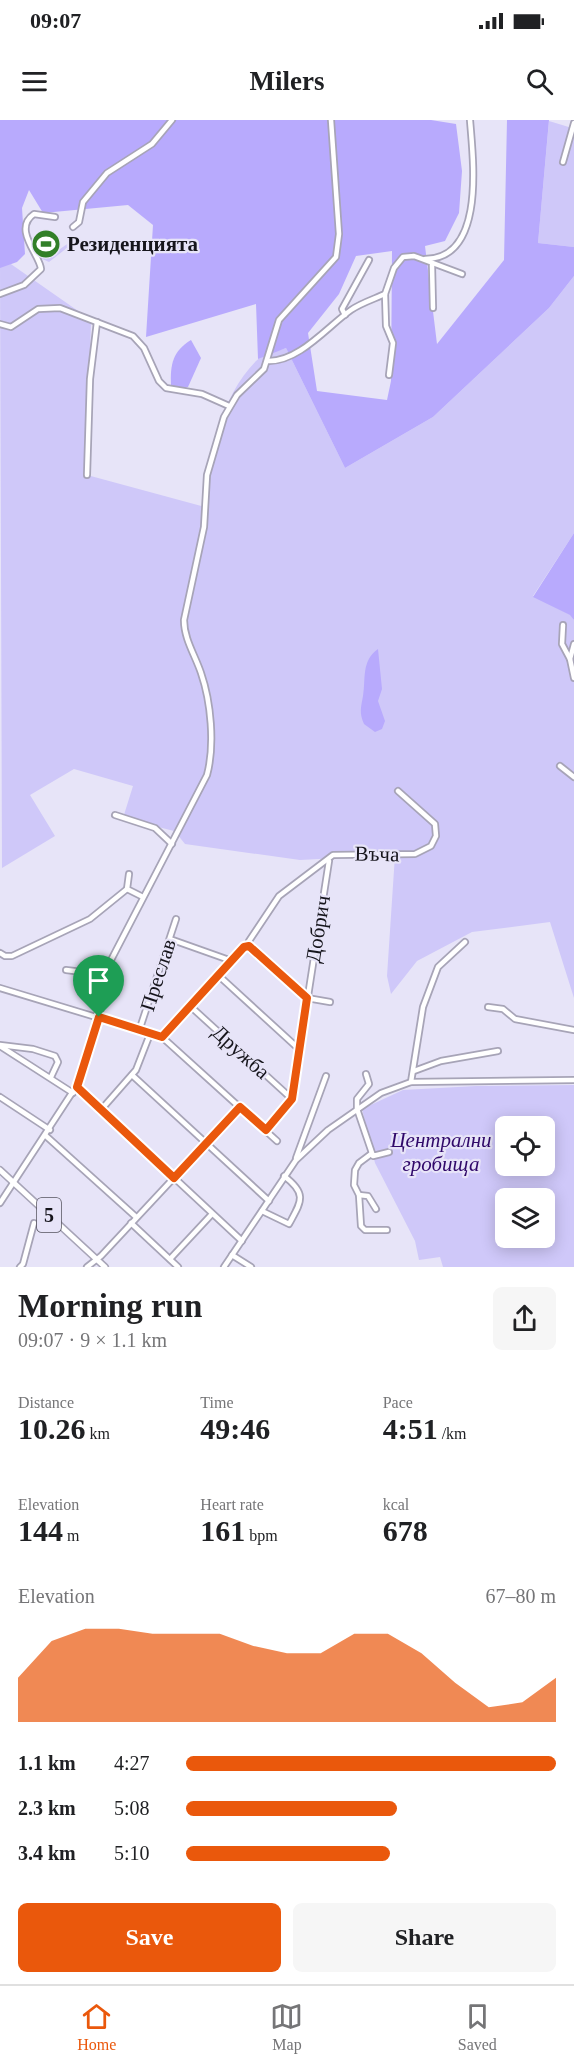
<!DOCTYPE html>
<meta charset="utf-8">
<style>
body{margin:0;font-family:"Times New Roman",serif;background:#f6f6f6;color:#202124;height:100vh;display:flex;flex-direction:column;font-size:22px;white-space:nowrap}
*{box-sizing:border-box;margin:0}
p{font-size:20px;color:#757577}
.icon{flex:none;width:33px;height:33px;fill:none;stroke:currentColor;stroke-width:2;stroke-linecap:round;stroke-linejoin:round}
.map{position:relative;height:1147px;overflow:hidden}
.side{display:flex;flex-direction:column;background:#fff;flex:1}
.side>*{flex:none}
.controls{position:absolute;left:495px;top:996px;display:grid;gap:12px}
.controls a{display:grid;place-items:center;width:60px;height:60px;border-radius:9px;background:#fff;box-shadow:0 3px 15px #0003;font-size:30px}
.pin{position:absolute;display:grid;place-items:center;width:51px;height:51px;color:#fff;margin:-62px -26px;border-radius:50% 50% 50% 0;rotate:-45deg;box-shadow:0 0 6px #0007}
.pin .icon{rotate:45deg}
.round{display:grid;place-items:center;flex:none;width:63px;height:63px;border-radius:9px;background:#f6f6f6}
.head{display:flex;align-items:center;justify-content:space-between;height:102px;padding:0 18px}
h1{font-size:33px;font-weight:800;line-height:45px}
.stats{display:grid;grid-template-columns:repeat(3,1fr);gap:9px;height:102px;padding:6px 18px}
.stats div{display:grid;align-content:center}
.stats b{font-size:30px;font-weight:800}
.stats small{font-size:16px;font-weight:400}
.stats p{font-size:16px}
.chart{height:168px;padding:12px 18px}
.chart p{display:flex;justify-content:space-between}
.chart svg{width:100%;height:108px;margin-top:6px;fill:#ea580c;opacity:.7}
.cta{display:flex;gap:12px;margin-top:auto;padding:12px 18px}
.cta a{flex:1;height:69px;border-radius:9px;background:#ea580c;color:#fff;font-size:24px;font-weight:800;line-height:69px;text-align:center}
.cta a+a{background:#f6f6f6;color:#202124}
ul{padding:0 18px;list-style:none;font-size:20px}
li{display:grid;grid-template-columns:96px 72px 1fr;align-items:center;height:45px}
li i{height:15px;border-radius:8px;background:#ea580c}
.status{display:flex;justify-content:space-between;align-items:center;height:42px;padding:0 30px;background:#fff;direction:ltr}
.status svg{height:16px;fill:currentColor}
header{display:flex;justify-content:space-between;align-items:center;height:78px;padding:0 18px;background:#fff;font-size:27px;font-weight:800}
.tabs{display:flex;justify-content:space-around;align-items:center;height:84px;border-top:2px solid #e0e0e0;background:#fff;font-size:16px;color:#757577}
.tabs a{display:grid;justify-items:center;gap:3px}
.tabs .on{color:#ea580c}
.map>svg:first-child{display:block}
</style>
<div class="status"><b>09:07</b><svg viewBox="0 0 49 12"><path d="M0 12V9h3v3zM5 12V6h3v6zM10 12V3h3v9zM15 12V0h3v12zM26 1h20v11H26zM47 4h2v5h-2z"/></svg></div>
<header><svg class="icon" aria-label="menu" viewBox="0 0 24 24"><path d="M4 6h16M4 12h16M4 18h16"/></svg>Milers<svg class="icon" aria-label="search" viewBox="0 0 24 24"><circle cx="10" cy="10" r="6"/><path d="M15 15l6 6"/></svg></header>
<div class="map">
<svg width="574" height="1147" viewBox="0 0 574 1147">
<rect width="100%" height="100%" fill="#e7e4f8"/>
<g fill="#cfc8f9" fill-rule="evenodd">
<polygon points="549,1 572,8 574,3 574,127 538,123"/>
<polygon points="76,118 77,120 49,142 38,137 32,125 35,124 39,134 60,129"/>
<path d="M8,142L91,200L87,355L205,387C208,336 220,278 256,241C263,234 277,231 286,228L345,348L433,297L549,188L574,156V413L533,476L571,495L574,500V878L550,802L472,812L417,841L391,874L387,856L395,735L300,740L185,724L177,714L195,679L174,711L123,698L133,666L74,649L30,675L55,716L2,748L0,145Z"/>
<path d="M574,965V1147H443L440,1137L419,1140L415,1121L375,1043L362,989L403,970L476,966ZM506,1006H544V1046H506ZM506,1078H544V1118H506Z"/>
</g>
<g fill="#b8aafd" fill-rule="evenodd">
<path d="M0,0H431L456,4L462,51L459,93L445,121L425,126L437,224L504,140L507,0H549L538,123L574,127V156L549,188L433,297L345,348L286,228L258,239L256,184L146,217L153,105L128,85L43,93L29,70L22,88L25,134L17,142L0,148ZM392,131L391,261L387,280L317,271L308,213L339,174L356,136Z"/>
<path d="M191,220L201,238L188,267L179,270L171,265C170,244 173,231 191,220Z"/>
<polygon points="574,413 574,500 570,495 533,477"/>
<path d="M378,529L382,569L378,581L385,601L382,609L375,612L364,604C359,593 361,587 363,576C366,559 361,541 378,529Z"/>
</g>
<g fill="none" stroke-linecap="round" stroke-linejoin="round">
<g stroke="#a7a4b7" stroke-width="8">
<g id="minor">
<polyline points="563,42 574,3"/>
<polyline points="73,107 79,102 83,82 107,53 152,24 172,0"/>
<path d="M425,139C486,139 473,39 470,0"/>
<polyline points="432,145 433,188"/>
<path d="M0,174L24,165L41,149C40,135 12,109 34,94L55,97"/>
<polyline points="385,174 386,206 393,223 389,255"/>
<polyline points="345,195 342,189 369,140"/>
<polyline points="0,204 11,207 38,189 60,188 133,216 144,228 159,261 166,268 202,274 229,286"/>
<path d="M268,241C299,242 328,206 351,190C361,183 374,179 385,174L394,148L403,137L414,136L462,154"/>
<polyline points="87,355 90,259 97,202"/>
<polyline points="563,505 562,524 570,539"/>
<polyline points="574,524 570,539 574,558"/>
<polyline points="560,646 574,657"/>
<polyline points="115,695 155,708 172,724"/>
<polyline points="129,754 127,769 143,777"/>
<polyline points="170,819 232,841"/>
<polyline points="249,821 279,776 333,735 415,734 431,726 436,716 435,704 398,671"/>
<polyline points="0,833 5,836 12,836 90,799 127,769"/>
<polyline points="66,850 107,855"/>
<polyline points="218,855 300,930"/>
<polyline points="0,868 162,917 277,1021"/>
<polyline points="189,885 292,979"/>
<polyline points="488,887 503,889 515,899 574,910"/>
<polyline points="139,911 176,799"/>
<polyline points="162,917 246,826 307,878 330,882"/>
<polyline points="0,925 33,929 55,936 58,942 51,957"/>
<polyline points="0,926 73,973"/>
<polyline points="414,951 441,941 498,931"/>
<polyline points="366,954 369,964 357,979 357,989 373,1036 389,1032"/>
<polyline points="132,955 269,1081"/>
<polyline points="411,962 423,887 438,847 465,822"/>
<polyline points="77,967 242,1121"/>
<polyline points="0,977 50,1010"/>
<polyline points="100,991 136,950 150,914"/>
<polyline points="266,1010 292,979 329,741"/>
<polyline points="46,1016 136,1097"/>
<polyline points="371,1034 359,1043 355,1050 354,1065 359,1075 361,1106 365,1110 387,1110"/>
<polyline points="296,1038 326,956"/>
<polyline points="359,1075 368,1076 376,1089"/>
<path d="M0,1083L81,959L99,897L110,842L207,655C215,625 211,582 201,553C195,535 184,519 184,500L204,407L207,355L224,297L237,275L264,249L279,200L336,137L339,114L331,0"/>
<path d="M262,1091L289,1104C301,1082 308,1074 284,1056"/>
<polyline points="131,1103 178,1147"/>
<polyline points="232,1135 251,1147"/>
<polyline points="170,1139 212,1094"/>
<polyline points="20,1147 23,1144 34,1103"/>
<polyline points="87,1147 101,1136 240,987"/>
<polyline points="224,1147 296,1040 328,1010 381,973 411,962 574,960"/>
</g>
</g>
<g stroke="#a7a4b7" stroke-width="8">
<polyline id="major" points="0,1050 105,1147"/>
</g>
<use href="#minor" stroke="#fff" stroke-width="4.5"/>
<use href="#major" stroke="#fff" stroke-width="5"/>
</g>
<g fill="none" stroke-linecap="round" stroke-linejoin="round">
<g stroke="#fff" stroke-width="12">
<polygon id="route" points="249,826 307,878 292,979 266,1010 240,987 174,1058 77,967 99,897 162,917 244,827"/>
</g>
<use href="#route" stroke="#ea580c" stroke-width="8"/>
</g>
<defs>
<g id="stadium-disc" transform="scale(1.5)"><circle r="9.5" fill="#327f28" stroke="#e7e4f8"/><path d="M0-5a6.5 5 0 1 0 0 10a6.5 5 0 1 0 0-10ZM-3.5-1.8h7v3.6h-7Z" fill="#fff"/></g>
</defs>
<g fill-rule="evenodd">
<use href="#stadium-disc" x="46" y="124"/>
</g>
<g text-anchor="middle" stroke-width="4.5" stroke-linejoin="round" paint-order="stroke">
<rect fill="#e7e4f8" stroke="#55535e" stroke-width="1.5" x="37" y="1078" width="24" height="34" rx="4.5"/>
<g font-size="20" font-weight="bold" fill="#16151c">
<text x="49" y="1102">5</text>
</g>
<g font-size="21" font-weight="bold" fill="#16151c" stroke="#e7e4f8" text-anchor="start">
<text x="67" y="131">Резиденцията</text>
</g>
<g font-size="21" fill="#16151c" stroke="#e7e4f8">
<text transform="translate(377 734) rotate(1)" y="7">Въча</text>
<text transform="translate(318 809) rotate(-81)" y="7">Добрич</text>
<text transform="translate(158 855) rotate(-72)" y="7">Преслав</text>
<text transform="translate(241 932) rotate(42)" y="7">Дружба</text>
</g>
<g font-size="21" font-style="italic" fill="#30096a" stroke="#e7e4f8">
<text x="441" y="1027">Централни<tspan x="441" dy="24">гробища</tspan></text>
</g>
</g>
</svg>
<div class="controls">
<a><svg class="icon" aria-label="locate" viewBox="0 0 24 24"><circle cx="12" cy="12" r="6"/><path d="M12 2v4M12 18v4M2 12h4M18 12h4"/></svg></a>
<a><svg class="icon" aria-label="layers" viewBox="0 0 24 24"><path d="M12 4l9 5-9 5-9-5zM3 14l9 5 9-5"/></svg></a>
</div>
<div class="pin" style="left:99px;top:897px;background:#1e9e55"><svg class="icon" aria-label="arrive" viewBox="0 0 24 24"><path d="M6 21V4h12l-3 4 3 4H6"/></svg></div>
</div>
<section class="side">
<div class="head"><div><h1>Morning run</h1><p>09:07 · 9 × 1.1 km</p></div><a class="round"><svg class="icon" aria-label="share" viewBox="0 0 24 24"><path d="M12 15V3M7 8l5-5 5 5M5 13v7h14v-7"/></svg></a></div>
<div class="stats">
<div><p>Distance</p><b>10.26<small> km</small></b></div>
<div><p>Time</p><b>49:46</b></div>
<div><p>Pace</p><b>4:51<small> /km</small></b></div>
</div>
<div class="stats">
<div><p>Elevation</p><b>144<small> m</small></b></div>
<div><p>Heart rate</p><b>161<small> bpm</small></b></div>
<div><p>kcal</p><b>678</b></div>
</div>
<div class="chart"><p><span>Elevation</span>67–80 m</p>
<svg viewBox="0 0 160 44" preserveAspectRatio="none"><path d="M0 44V26L10 11L20 6L30 6L40 8L50 8L60 8L70 13L80 16L90 16L100 8L110 8L120 16L130 28L140 38L150 36L160 26V44z"/></svg>
</div>
<ul>
<li><b>1.1 km</b>4:27<i style="width:100%"></i></li>
<li><b>2.3 km</b>5:08<i style="width:57%"></i></li>
<li><b>3.4 km</b>5:10<i style="width:55%"></i></li>
</ul>
<div class="cta"><a>Save</a><a>Share</a></div>
</section>
<nav class="tabs">
<a class="on"><svg class="icon" aria-label="home" viewBox="0 0 24 24"><path d="M3 11l9-7 9 7M6 9v11h12V9"/></svg>Home</a>
<a><svg class="icon" aria-label="map" viewBox="0 0 24 24"><path d="M3 6l6-2 6 2 6-2v14l-6 2-6-2-6 2zM9 4v14M15 6v14"/></svg>Map</a>
<a><svg class="icon" aria-label="saved" viewBox="0 0 24 24"><path d="M7 4h10v16l-5-4-5 4z"/></svg>Saved</a>
</nav>
